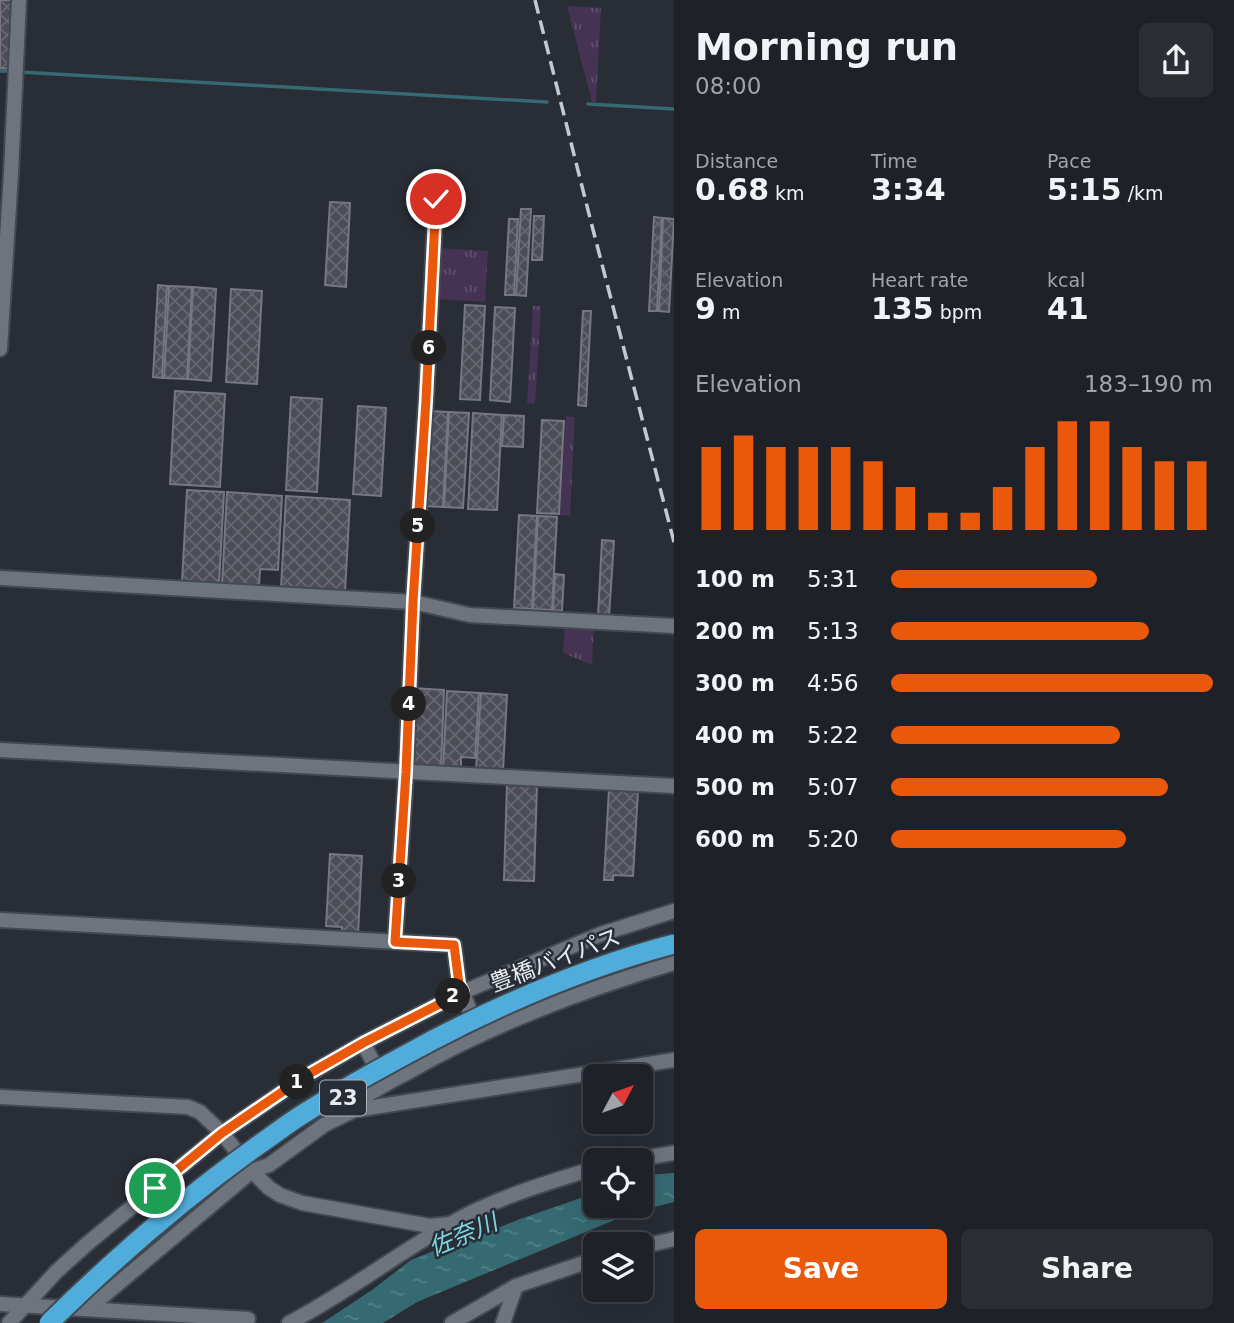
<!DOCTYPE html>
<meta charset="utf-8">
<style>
body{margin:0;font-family:"DejaVu Sans","Noto Sans JP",sans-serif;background:#2b2f34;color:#f1f3f6;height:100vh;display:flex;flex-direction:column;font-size:26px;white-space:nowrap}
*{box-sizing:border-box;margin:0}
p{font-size:23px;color:#a1a4a8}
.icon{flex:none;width:38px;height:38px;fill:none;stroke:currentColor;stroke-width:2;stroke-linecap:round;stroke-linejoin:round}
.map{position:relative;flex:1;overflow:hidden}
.panel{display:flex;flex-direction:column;background:#1e2228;width:560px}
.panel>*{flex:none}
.needle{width:46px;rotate:49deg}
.buttons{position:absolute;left:583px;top:1064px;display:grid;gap:14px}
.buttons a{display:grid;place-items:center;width:70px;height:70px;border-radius:10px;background:#1e2228;box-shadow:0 7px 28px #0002,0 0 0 2px #3c3f45;font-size:35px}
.pin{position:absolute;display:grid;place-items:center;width:60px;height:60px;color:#fff;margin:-30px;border:4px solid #fff;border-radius:50%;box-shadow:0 2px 7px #0007}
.km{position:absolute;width:35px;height:35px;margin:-18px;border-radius:50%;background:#222;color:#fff;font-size:19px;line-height:35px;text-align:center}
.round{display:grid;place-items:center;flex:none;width:74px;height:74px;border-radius:10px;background:#2b2f34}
.summary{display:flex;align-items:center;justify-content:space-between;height:119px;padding:0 21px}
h1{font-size:38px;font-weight:600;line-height:52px}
.metrics{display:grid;grid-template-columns:repeat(3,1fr);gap:10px;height:119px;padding:7px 21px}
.metrics div{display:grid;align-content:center}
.metrics b{font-size:30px;font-weight:600}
.metrics small{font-size:19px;font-weight:400}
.metrics p{font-size:19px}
.chart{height:196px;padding:14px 21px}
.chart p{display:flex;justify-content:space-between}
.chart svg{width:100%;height:126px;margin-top:7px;stroke:#ea580c;stroke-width:6}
.button{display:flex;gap:14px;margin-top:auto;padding:14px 21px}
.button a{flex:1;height:80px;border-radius:10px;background:#ea580c;color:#fff;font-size:28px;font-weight:600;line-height:80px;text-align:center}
.button a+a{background:#2b2f34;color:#f1f3f6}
ul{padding:0 21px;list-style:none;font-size:23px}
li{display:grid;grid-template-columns:112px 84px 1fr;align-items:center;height:52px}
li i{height:18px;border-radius:9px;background:#ea580c}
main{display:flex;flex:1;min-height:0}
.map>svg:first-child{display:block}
</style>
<main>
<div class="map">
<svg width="674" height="1323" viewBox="0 0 674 1323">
<defs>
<pattern id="grass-tufts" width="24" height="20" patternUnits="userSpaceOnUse" patternTransform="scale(1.75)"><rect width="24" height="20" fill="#443352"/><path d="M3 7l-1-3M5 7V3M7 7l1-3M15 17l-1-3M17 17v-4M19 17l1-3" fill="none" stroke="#5f516b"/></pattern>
<pattern id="water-ripples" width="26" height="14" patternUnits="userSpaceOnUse" patternTransform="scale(1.75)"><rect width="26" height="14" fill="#366a72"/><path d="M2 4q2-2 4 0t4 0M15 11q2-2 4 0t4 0" fill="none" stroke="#537f86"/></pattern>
<pattern id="building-cross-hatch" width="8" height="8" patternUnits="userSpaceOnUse" patternTransform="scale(1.75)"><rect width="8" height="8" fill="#4d4d58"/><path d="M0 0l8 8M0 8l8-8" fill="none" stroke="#676770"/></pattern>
</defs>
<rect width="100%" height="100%" fill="#282d36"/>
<g fill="url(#grass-tufts)">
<polygon points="567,6 601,8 596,103 592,102"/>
<polygon points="437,248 488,251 485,302 434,299"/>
<polygon points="533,306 541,306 535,404 527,403"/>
<polygon points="566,416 575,417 570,516 560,515"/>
<polygon points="565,625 594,627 592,665 563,653"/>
</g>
<polygon fill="url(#water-ripples)" points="674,1173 674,1202 634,1212 417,1302 383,1323 322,1323 372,1290 411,1260 446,1246 454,1246 520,1219 595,1193 595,1206 640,1206 641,1177 647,1175"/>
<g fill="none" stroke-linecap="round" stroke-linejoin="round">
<g stroke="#366a72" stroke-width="3.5">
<polyline points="0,71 12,71"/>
<polyline points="20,72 547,102"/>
<polyline points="588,104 674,109"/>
</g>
</g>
<g fill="url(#building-cross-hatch)" stroke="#767782" stroke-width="2">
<polygon points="0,0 16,0 13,69 0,68"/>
<polygon points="330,202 350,203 346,287 325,285"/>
<polygon points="521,209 531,209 526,296 516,295"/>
<polygon points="534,216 544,216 542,260 532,260"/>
<polygon points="654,217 662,218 657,311 649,311"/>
<polygon points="663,218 674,219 669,312 659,311"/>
<polygon points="509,219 518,219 514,295 505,295"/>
<polygon points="158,285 167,286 162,378 153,377"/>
<polygon points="169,286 192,287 187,379 164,378"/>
<polygon points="193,287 216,289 211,381 188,379"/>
<polygon points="231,289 262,291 257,384 226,382"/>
<polygon points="465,305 485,306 480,400 460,399"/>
<polygon points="495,307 515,308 510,402 490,400"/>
<polygon points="583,311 591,311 586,406 578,405"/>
<polygon points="175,391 225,394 220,487 170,484"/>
<polygon points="291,397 322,399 317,492 286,490"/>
<polygon points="358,406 386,408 381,496 353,494"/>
<polygon points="429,411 448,412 443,507 424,506"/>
<polygon points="449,412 469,413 463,508 444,507"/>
<polygon points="473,413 502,415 497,510 468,509"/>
<polygon points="504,415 524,416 523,447 502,446"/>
<polygon points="542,420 564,421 559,514 537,513"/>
<polygon points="187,490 224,492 219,584 182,582"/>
<polygon points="227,492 282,496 278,570 260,569 259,587 222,585"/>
<polygon points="286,496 350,500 345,592 281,588"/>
<polygon points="519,515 537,516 532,609 514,608"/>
<polygon points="538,516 557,517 552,610 533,609"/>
<polygon points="602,540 614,541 609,617 598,616"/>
<polygon points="555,574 564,575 562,611 553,610"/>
<polygon points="411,688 444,690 441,768 407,766"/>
<polygon points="447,691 479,693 475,758 461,757 461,770 443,769"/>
<polygon points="481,693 507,695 503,771 476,770"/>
<polygon points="507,784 537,785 534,881 504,880"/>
<polygon points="609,789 638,791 633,876 613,875 613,880 604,880"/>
<polygon points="330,854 362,856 358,935 342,934 342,927 326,926"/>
</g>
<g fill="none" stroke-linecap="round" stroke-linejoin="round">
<g stroke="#434950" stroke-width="18">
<g id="minor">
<polyline points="0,349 11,174 19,0"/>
<polyline points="0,578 413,602 470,615 674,626"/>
<polyline points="0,750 674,786"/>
<polyline points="0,920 454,945 459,984 480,1035"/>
<polyline points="395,942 406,772 413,602 426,400 436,199"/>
<polyline points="381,1077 363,1043 463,992 601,934 674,911"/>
<polyline points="0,1097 188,1107 200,1112 222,1133 252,1171 269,1188 280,1195 302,1203 430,1226 450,1224"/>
<path d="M350,1106C369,1093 390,1082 410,1071C493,1024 583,990 674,963"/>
<polyline points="632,1160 674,1153"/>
<polyline points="640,1247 674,1239"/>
<polyline points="0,1304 248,1319"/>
<polyline points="88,1309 252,1171 269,1165 324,1125 355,1110 674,1060"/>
<polyline points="9,1323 57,1271 88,1243 222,1133 307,1075 363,1043"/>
<path d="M289,1323C345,1294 395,1255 450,1224C495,1198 546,1183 595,1168"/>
<polyline points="452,1323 516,1286 595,1259"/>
<polyline points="503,1323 516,1286"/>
</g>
</g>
<use href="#minor" stroke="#6d747e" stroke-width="14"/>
<polyline stroke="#c5c9cf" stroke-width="3.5" stroke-dasharray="14 7" stroke-linecap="butt" points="535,0 590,218 674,542"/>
<g stroke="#434950" stroke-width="23" stroke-linecap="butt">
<path id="trunk-bridge" d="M49,1323C115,1258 184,1198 260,1144C276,1133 291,1121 308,1111C348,1085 390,1063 433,1040C510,1000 590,966 674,944"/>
</g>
<use href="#trunk-bridge" stroke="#50addb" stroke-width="19"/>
</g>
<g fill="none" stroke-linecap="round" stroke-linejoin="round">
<g stroke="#fff" stroke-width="14">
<polyline id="route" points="155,1188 222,1133 307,1075 363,1043 463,992 459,984 454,945 395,942 406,772 413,602 426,400 436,199"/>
</g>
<use href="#route" stroke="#ea580c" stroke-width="9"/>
</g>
<g text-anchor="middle" stroke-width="5" stroke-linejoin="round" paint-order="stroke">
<rect fill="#282d36" stroke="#adb1b8" stroke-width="2" x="320" y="1080.5" width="46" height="35" rx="5"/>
<g font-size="21" font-weight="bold" fill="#e6eaf0">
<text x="343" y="1105">23</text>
</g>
<g font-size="23" fill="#e6eaf0" stroke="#282d36">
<text transform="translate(555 960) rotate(-21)" y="8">豊橋バイパス</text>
</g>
<g font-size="24" font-style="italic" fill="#7dd6e3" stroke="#282d36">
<text transform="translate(463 1235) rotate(-23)" y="8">佐奈川</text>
</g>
</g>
</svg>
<div class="buttons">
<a><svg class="needle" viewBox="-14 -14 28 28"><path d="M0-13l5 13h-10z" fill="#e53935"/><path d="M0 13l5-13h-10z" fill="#a1a4a8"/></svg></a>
<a><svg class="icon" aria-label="locate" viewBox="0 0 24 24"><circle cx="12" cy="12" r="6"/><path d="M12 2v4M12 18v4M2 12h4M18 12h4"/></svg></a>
<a><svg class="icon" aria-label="layers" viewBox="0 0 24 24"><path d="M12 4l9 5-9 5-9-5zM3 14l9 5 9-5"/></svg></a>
</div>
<div class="pin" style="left:155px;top:1188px;background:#1e9e55"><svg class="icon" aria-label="arrive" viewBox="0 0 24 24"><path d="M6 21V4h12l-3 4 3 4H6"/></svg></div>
<div class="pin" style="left:436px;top:199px;background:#d93025"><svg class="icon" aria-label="check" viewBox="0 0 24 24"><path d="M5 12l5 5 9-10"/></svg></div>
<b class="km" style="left:297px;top:1082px">1</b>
<b class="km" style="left:453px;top:996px">2</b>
<b class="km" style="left:399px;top:881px">3</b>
<b class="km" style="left:409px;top:704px">4</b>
<b class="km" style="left:418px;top:526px">5</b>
<b class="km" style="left:429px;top:348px">6</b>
</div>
<section class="panel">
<div class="summary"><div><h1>Morning run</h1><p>08:00</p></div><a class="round"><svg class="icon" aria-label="share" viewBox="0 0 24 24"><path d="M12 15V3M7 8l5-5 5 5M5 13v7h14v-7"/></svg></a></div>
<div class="metrics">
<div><p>Distance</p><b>0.68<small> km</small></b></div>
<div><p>Time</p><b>3:34</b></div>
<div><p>Pace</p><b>5:15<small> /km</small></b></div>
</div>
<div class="metrics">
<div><p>Elevation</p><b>9<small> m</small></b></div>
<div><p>Heart rate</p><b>135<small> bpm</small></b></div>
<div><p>kcal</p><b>41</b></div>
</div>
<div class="chart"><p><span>Elevation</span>183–190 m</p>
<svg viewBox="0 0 160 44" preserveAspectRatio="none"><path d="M5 44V15M15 44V11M25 44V15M35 44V15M45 44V15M55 44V20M65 44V29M75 44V38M85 44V38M95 44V29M105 44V15M115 44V6M125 44V6M135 44V15M145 44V20M155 44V20"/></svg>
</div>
<ul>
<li><b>100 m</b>5:31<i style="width:64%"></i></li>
<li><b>200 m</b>5:13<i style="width:80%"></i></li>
<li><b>300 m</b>4:56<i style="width:100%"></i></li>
<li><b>400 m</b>5:22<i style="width:71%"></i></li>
<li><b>500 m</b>5:07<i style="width:86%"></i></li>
<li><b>600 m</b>5:20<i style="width:73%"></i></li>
</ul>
<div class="button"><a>Save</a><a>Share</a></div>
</section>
</main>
